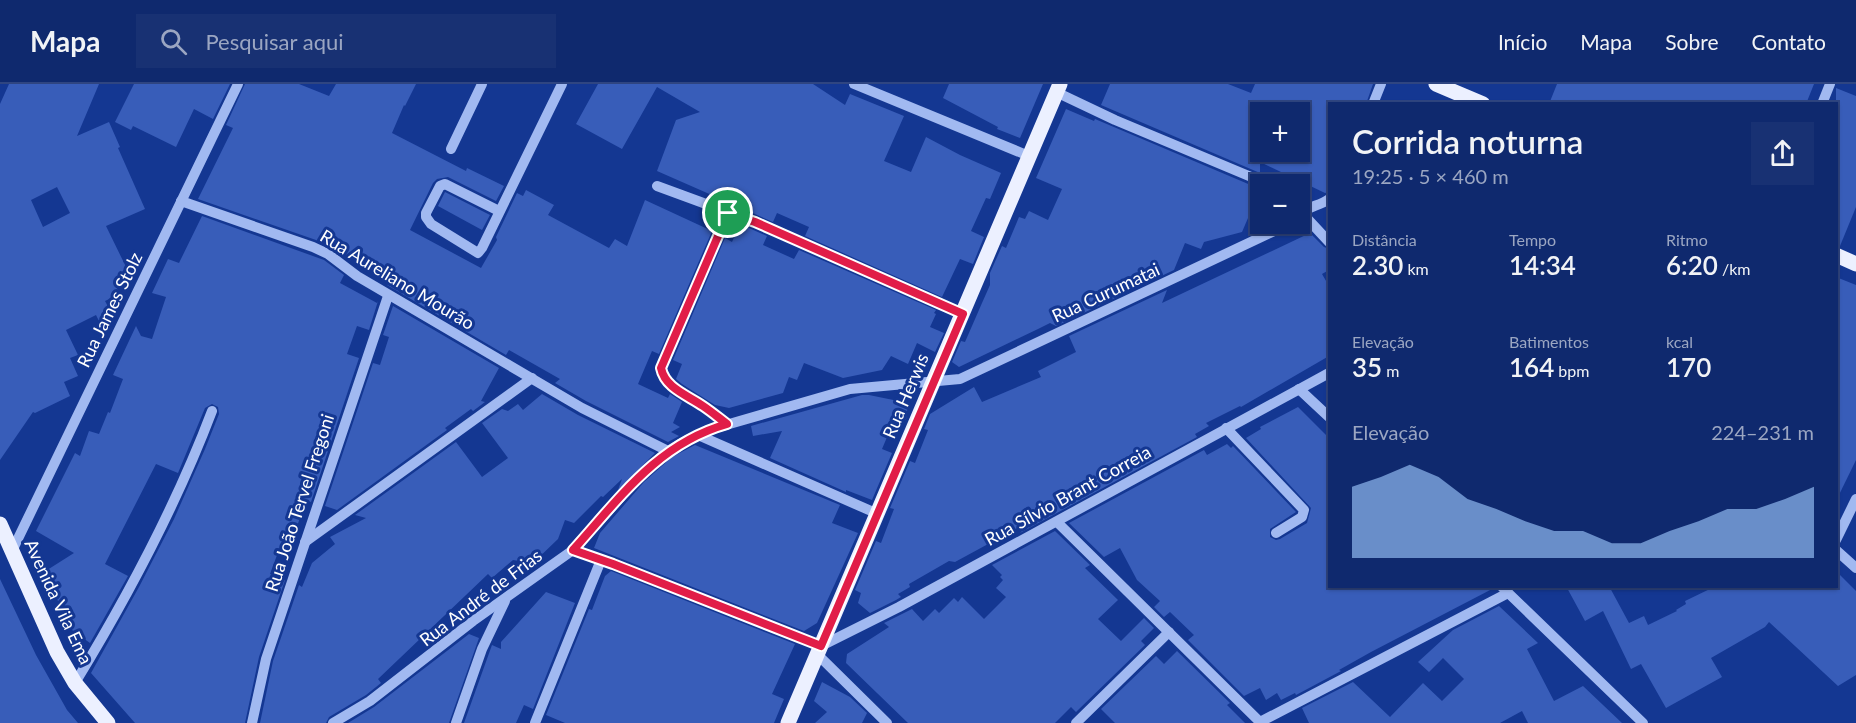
<!DOCTYPE html>
<html lang="pt">
<meta charset="utf-8">
<style>
body{margin:0;font-family:Lato,sans-serif;background:#183173;color:#f1f3f6;height:100vh;display:flex;flex-direction:column;font-size:22px;white-space:nowrap}
*{box-sizing:border-box;margin:0}
p{font-size:20px;color:#9ba6c2}
.icon{flex:none;width:33px;height:33px;fill:none;stroke:currentColor;stroke-width:2;stroke-linecap:round;stroke-linejoin:round}
.map{position:relative;flex:1;overflow:hidden}
.side{position:absolute;left:1328px;top:18px;width:510px;height:486px;display:flex;flex-direction:column;background:#0f296e;border-radius:0px;box-shadow:0 2px 4px #0004,0 0 0 2px #2f4581}
.side>*{flex:none}
.fabs{position:absolute;left:1250px;top:18px;display:grid;gap:12px}
.fabs a{display:grid;place-items:center;width:60px;height:60px;border-radius:0px;background:#0f296e;box-shadow:0 2px 4px #0004,0 0 0 2px #2f4581;font-size:30px}
.pin{position:absolute;display:grid;place-items:center;width:51px;height:51px;color:#fff;margin:-26px;border:3px solid #fff;border-radius:50%;box-shadow:0 2px 6px #0007}
.round{display:grid;place-items:center;flex:none;width:63px;height:63px;border-radius:0px;background:#183173}
.headline{display:flex;align-items:center;justify-content:space-between;height:102px;padding:0 24px}
h1{font-size:33px;font-weight:600;line-height:45px}
.figures{display:grid;grid-template-columns:repeat(3,1fr);gap:9px;height:102px;padding:6px 24px}
.figures div{display:grid;align-content:center}
.figures b{font-size:26px;font-weight:600}
.figures small{font-size:16px;font-weight:400}
.figures p{font-size:16px}
.chart{height:168px;padding:12px 24px}
.chart p{display:flex;justify-content:space-between}
.chart svg{width:100%;height:108px;margin-top:6px;fill:#90b9f0;opacity:.7}
header{display:flex;align-items:center;gap:36px;box-sizing:border-box;height:84px;padding:0 30px;background:#0f296e;border-bottom:2px solid #2f4581}
header strong{font-size:28px}
nav{display:flex;gap:33px;margin-inline-start:auto;font-size:21px}
.search{width:420px;height:54px;background:#183173;display:flex;align-items:center;gap:15px;box-sizing:border-box;padding:0 21px;border-radius:0px;color:#9ba6c2;font-size:22px}
.map>svg:first-child{display:block}
</style>
<header>
<strong>Mapa</strong>
<div class="search"><svg class="icon" aria-label="search" viewBox="0 0 24 24"><circle cx="10" cy="10" r="6"/><path d="M15 15l6 6"/></svg>Pesquisar aqui</div>
<nav><a>Início</a><a>Mapa</a><a>Sobre</a><a>Contato</a></nav>
</header>
<div class="map">
<svg width="1856" height="639" viewBox="0 0 1856 639">
<rect width="100%" height="100%" fill="#143792"/>
<g fill="#385db9" fill-rule="evenodd">
<path d="M9,0H99L77,52L109,38L120,63L118,64L145,125L106,142L127,185V191L114,198L120,210L105,217L111,228L103,245L96,231L66,246L78,271L70,274L78,292L64,298L70,312L35,329L33,328L0,376V20ZM57,103L70,129L43,143L31,116Z"/>
<polygon points="134,0 230,0 213,35 194,25 176,63 133,42 131,46 115,38"/>
<polygon points="245,0 299,0 329,12 336,0 416,0 405,22 404,21 392,49 466,87 467,84 504,102 496,117 448,93 437,95 433,99 410,146 481,184 497,156 496,153 517,109 523,112 526,106 554,121 548,131 609,164 615,155 627,162 645,116 712,147 659,270 652,267 638,300 668,314 670,310 682,318 673,339 680,343 671,348 679,352 668,358 586,317 555,299 560,295 509,266 506,271 387,201 393,191 360,175 353,173 350,177 332,164 316,156 198,115 233,44 226,41"/>
<polygon points="598,0 813,0 845,21 850,10 904,32 884,77 911,88 926,53 960,71 1001,89 990,115 986,114 971,147 984,153 973,180 960,175 942,213 805,152 809,143 777,129 773,138 657,87 676,36 700,28 657,3 622,65 576,40"/>
<polygon points="949,0 1043,0 1020,54 997,45 998,43 943,14"/>
<path d="M1110,0H1228L1251,9L1255,0H1373L1366,20H1329V108L1325,109L1260,78V89L1101,21ZM1260,28H1299V68H1260Z"/>
<polygon points="1557,0 1814,0 1806,20 1549,20"/>
<polygon points="1836,4 1856,12 1856,123 1840,162 1836,161"/>
<polygon points="1066,25 1094,37 1095,35 1260,105 1260,123 1254,120 1242,148 1204,158 1201,165 1185,159 1174,186 1056,242 1050,239 1038,245 959,283 952,278 961,257 965,258 982,219 990,201 990,189 1002,162 1006,164 1019,133 1025,135 1029,127 1048,136 1062,105 1036,94"/>
<polygon points="445,108 490,131 482,146 438,122"/>
<polygon points="202,132 324,176 344,191 340,199 377,219 378,217 369,246 357,242 347,270 359,274 311,418 306,416 289,466 280,463 270,490 285,496 259,573 245,639 135,639 91,589 139,503 174,435 205,365 219,330 218,323 212,320 205,324 178,389 156,380 105,480 128,492 90,559 72,546 44,488 74,469 36,447 75,369 80,372 89,347 99,350 108,328 110,329 123,295 113,291 136,242 141,252 152,255 166,213 152,209 168,175 179,179"/>
<polygon points="740,140 767,152 763,161 794,175 799,166 936,226 934,229 936,230 930,243 944,249 935,268 917,259 908,280 891,272 882,286 843,294 804,279 797,296 789,293 783,309 729,324 715,321 682,300 676,295 682,280 673,276 725,154 732,158"/>
<polygon points="1310,149 1324,163 1329,165 1329,186 1322,190 1329,202 1329,272 1241,323 1240,322 1206,339 1209,342 1195,350 1197,353 1020,449 1032,436 955,478 949,477 909,500 910,503 898,510 901,513 896,516 870,529 858,519 861,509 855,506 876,457 881,459 894,425 890,424 910,377 915,379 928,346 924,345 930,330 974,303 982,318 1041,293 1038,287 1076,268 1069,252 1167,206 1162,219"/>
<polygon points="1836,193 1856,201 1856,376 1836,417"/>
<polygon points="393,222 499,284 481,317 485,318 473,327 471,325 445,344 447,346 337,426 325,422 373,279 380,281 389,253 383,251"/>
<polygon points="542,310 578,331 655,369 618,406 622,395 603,413 601,412 574,439 565,436 558,455 533,479 513,476 492,494 488,490 378,595 381,599 366,611 329,633 326,639 260,639 273,577 299,501 302,503 312,479 335,460 330,453 366,434 355,431 456,358 482,393 508,374 482,339 502,325 508,327 518,320 523,326"/>
<polygon points="862,311 869,311 908,319 906,336 896,332 882,365 892,369 872,416 846,406 846,408 770,374 782,347 753,352 751,342"/>
<polygon points="1298,323 1329,354 1329,502 1494,504 1371,568 1339,586 1341,587 1296,611 1295,609 1281,616 1277,609 1266,616 1260,604 1244,612 1188,556 1194,551 1170,528 1164,533 1154,523 1160,517 1137,496 1120,464 1104,473 1069,439 1204,366 1207,371 1227,360 1231,364 1233,362 1296,428 1270,445 1270,453 1276,456 1280,455 1307,439 1311,424 1246,354 1261,345 1260,343"/>
<polygon points="695,361 840,421 832,439 858,449 817,539 804,547 594,464 600,449 644,398 672,373"/>
<polygon points="1055,447 1090,481 1085,484 1118,516 1098,535 1121,557 1144,534 1154,544 1141,557 1145,561 1076,628 1071,623 1055,639 908,639 846,579 847,570 889,543 884,539 912,525 923,537 935,525 939,529 954,514 958,518 962,513 984,535 1006,513 996,504 1003,496 1000,493 1002,491 992,481"/>
<polygon points="611,487 795,560 772,610 784,615 774,639 565,639 546,631 589,525 592,526 605,492"/>
<polygon points="1836,487 1856,507 1856,591 1838,602 1769,538 1765,543 1711,574 1722,593 1666,624 1641,580 1631,585 1603,527 1585,537 1566,502 1609,502 1629,539 1644,532 1648,541 1677,527 1676,526 1686,520 1685,517 1716,502 1836,502"/>
<polygon points="0,495 36,571 67,626 78,639 0,639"/>
<polygon points="546,508 575,519 533,625 524,621 516,639 464,639 492,561 501,565 501,558"/>
<polygon points="1499,522 1538,559 1527,565 1554,617 1583,602 1622,639 1528,639 1522,627 1500,639 1309,639 1302,624 1353,598 1390,633 1423,599 1442,617 1464,595 1443,574 1429,588 1418,578 1453,546"/>
<polygon points="469,550 479,554 449,639 348,639 374,623"/>
<polygon points="1177,567 1230,619 1227,621 1245,639 1115,639 1101,625 1156,572 1164,580"/>
<polygon points="822,598 850,613 867,629 862,639 815,639 827,628 814,617"/>
</g>
<g fill="none" stroke-linecap="round" stroke-linejoin="round">
<g stroke="#a1b9f1" stroke-width="10">
<polyline points="854,0 1029,72"/>
<polyline points="1056,8 1115,36 1268,100"/>
<polyline points="1373,20 1381,0"/>
<polyline points="1822,20 1830,0"/>
<polyline points="451,65 482,0"/>
<polyline points="657,102 755,138 963,230"/>
<polyline points="181,117 313,163 328,170 357,192 582,324 668,367"/>
<polyline points="499,127 445,100 440,102 426,129 426,133 431,140 478,169 482,164 562,0"/>
<polyline points="1302,129 1329,158"/>
<path d="M1299,132C1308,121 1318,123 1329,115"/>
<polyline points="1299,305 1329,333"/>
<path d="M727,340C719,334 712,328 703,322C687,311 665,304 661,284L728,129"/>
<polyline points="1226,344 1304,426 1302,433 1276,449"/>
<polyline points="698,351 878,430"/>
<polyline points="1057,438 1261,639"/>
<polyline points="1836,456 1856,415"/>
<polyline points="305,458 532,294"/>
<polyline points="573,466 613,480 821,562 899,523 1329,289"/>
<polyline points="1836,466 1856,484"/>
<polyline points="12,467 238,0"/>
<polyline points="1501,502 1643,639"/>
<polyline points="817,570 887,639"/>
<path d="M75,599C128,512 176,422 212,327"/>
<polyline points="1260,638 1508,509"/>
<polyline points="252,639 266,575 388,212"/>
<polyline points="333,639 370,617 473,537 573,466 639,393 668,367 683,358 712,345 850,305 960,295 1289,140"/>
<polyline points="456,639 482,565 505,517"/>
<polyline points="535,639 601,476"/>
<polyline points="1076,639 1169,548"/>
</g>
<g stroke="#ecf0ff" stroke-width="15">
<polyline points="1436,0 1483,20"/>
<polyline points="1836,171 1856,180"/>
<polyline points="0,440 57,568 75,599 108,639"/>
<polyline points="788,639 1060,0"/>
</g>
</g>
<g fill="none" stroke-linecap="round" stroke-linejoin="round">
<g stroke="#fff" stroke-width="12">
<path id="route" d="M728,129L755,138L963,230L821,562L613,480L573,466C619,415 657,360 727,340C719,334 712,328 703,322C687,311 665,304 661,284Z"/>
</g>
<use href="#route" stroke="#e11d48" stroke-width="8"/>
</g>
<g text-anchor="middle" stroke-width="6" stroke-linejoin="round" paint-order="stroke">
<g font-size="18" fill="#fff" stroke="#143792">
<text transform="translate(397 196) rotate(31)" y="6">Rua Aureliano Mourão</text>
<text transform="translate(1106 209) rotate(-25)" y="6">Rua Curumatai</text>
<text transform="translate(110 226) rotate(-64)" y="6">Rua James Stolz</text>
<text transform="translate(906 312) rotate(-67)" y="6">Rua Herwis</text>
<text transform="translate(1068 412) rotate(-29)" y="6">Rua Sílvio Brant Correia</text>
<text transform="translate(300 419) rotate(-72)" y="6">Rua João Tervel Fregoni</text>
<text transform="translate(481 514) rotate(-37)" y="6">Rua André de Frias</text>
<text transform="translate(58 518) rotate(65)" y="6">Avenida Vila Ema</text>
</g>
</g>
</svg>
<div class="fabs">
<a>+</a>
<a>−</a>
</div>
<div class="pin" style="left:728px;top:129px;background:#1e9e55"><svg class="icon" aria-label="arrive" viewBox="0 0 24 24"><path d="M6 21V4h12l-3 4 3 4H6"/></svg></div>
<section class="side">
<div class="headline"><div><h1>Corrida noturna</h1><p>19:25 · 5 × 460 m</p></div><a class="round"><svg class="icon" aria-label="share" viewBox="0 0 24 24"><path d="M12 15V3M7 8l5-5 5 5M5 13v7h14v-7"/></svg></a></div>
<div class="figures">
<div><p>Distância</p><b>2.30<small> km</small></b></div>
<div><p>Tempo</p><b>14:34</b></div>
<div><p>Ritmo</p><b>6:20<small> /km</small></b></div>
</div>
<div class="figures">
<div><p>Elevação</p><b>35<small> m</small></b></div>
<div><p>Batimentos</p><b>164<small> bpm</small></b></div>
<div><p>kcal</p><b>170</b></div>
</div>
<div class="chart"><p><span>Elevação</span>224–231 m</p>
<svg viewBox="0 0 160 44" preserveAspectRatio="none"><path d="M0 44V15L10 11L20 6L30 11L40 20L50 24L60 29L70 33L80 33L90 38L100 38L110 33L120 29L130 24L140 24L150 20L160 15V44z"/></svg>
</div>
</section>
</div>
